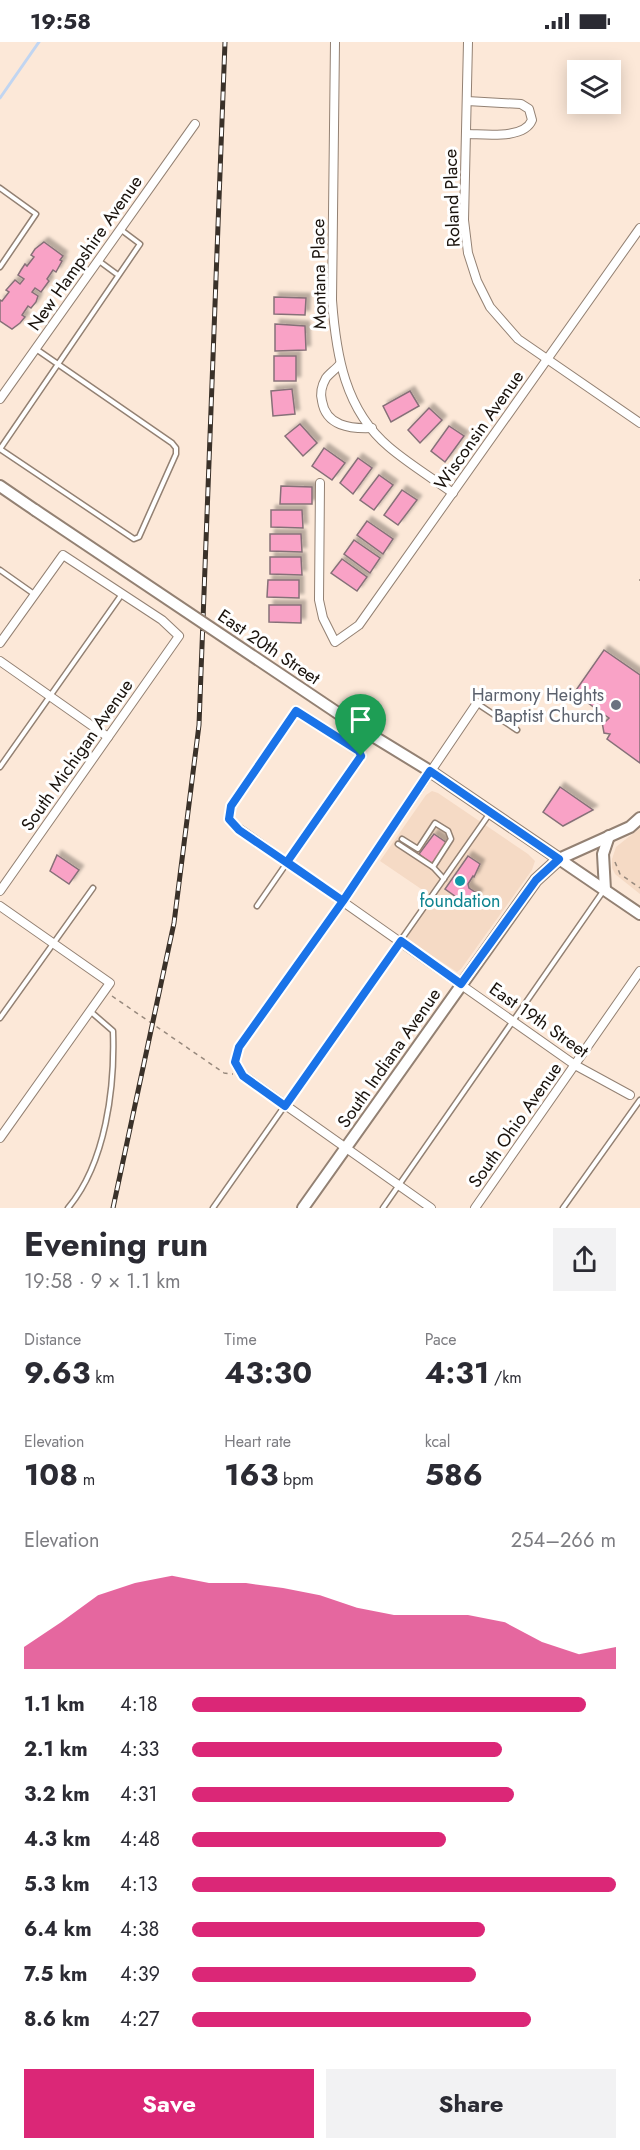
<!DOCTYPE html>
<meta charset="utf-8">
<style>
body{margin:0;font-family:Jost,sans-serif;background:#f2f2f3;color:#2b2b33;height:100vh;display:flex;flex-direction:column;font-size:22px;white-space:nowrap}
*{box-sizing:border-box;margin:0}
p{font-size:20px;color:#7c7c81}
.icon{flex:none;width:33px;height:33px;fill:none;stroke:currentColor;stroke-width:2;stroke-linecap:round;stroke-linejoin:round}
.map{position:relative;height:1166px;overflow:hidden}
.sheet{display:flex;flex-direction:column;background:#fff;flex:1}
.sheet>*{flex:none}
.tools{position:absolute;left:567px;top:18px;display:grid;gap:12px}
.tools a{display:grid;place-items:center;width:54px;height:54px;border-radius:0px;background:#fff;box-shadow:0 3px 15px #0003;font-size:30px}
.pin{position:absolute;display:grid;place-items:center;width:51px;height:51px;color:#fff;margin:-62px -26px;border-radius:50% 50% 50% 0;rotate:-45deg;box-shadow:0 0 6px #0007}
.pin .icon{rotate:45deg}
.round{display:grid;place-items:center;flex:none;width:63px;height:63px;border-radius:0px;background:#f2f2f3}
.summary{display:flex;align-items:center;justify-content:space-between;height:102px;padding:0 24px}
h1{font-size:33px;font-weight:700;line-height:45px}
.figures{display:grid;grid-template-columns:repeat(3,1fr);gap:9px;height:102px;padding:6px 24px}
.figures div{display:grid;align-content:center}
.figures b{font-size:30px;font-weight:700}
.figures small{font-size:16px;font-weight:400}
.figures p{font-size:16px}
.chart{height:168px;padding:12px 24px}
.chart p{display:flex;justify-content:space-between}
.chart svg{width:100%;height:108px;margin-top:6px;fill:#db2777;opacity:.7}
.cta{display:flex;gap:12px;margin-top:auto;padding:12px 24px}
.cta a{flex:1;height:69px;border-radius:0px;background:#db2777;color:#fff;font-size:24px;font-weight:700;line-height:69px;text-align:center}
.cta a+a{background:#f2f2f3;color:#2b2b33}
ul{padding:0 24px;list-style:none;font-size:20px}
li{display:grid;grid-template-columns:96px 72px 1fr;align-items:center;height:45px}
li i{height:15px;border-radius:8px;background:#db2777}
.status{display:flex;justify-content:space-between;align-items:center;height:42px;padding:0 30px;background:#fff;direction:ltr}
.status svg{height:16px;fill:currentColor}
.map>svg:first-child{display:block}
</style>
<div class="status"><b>19:58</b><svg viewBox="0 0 49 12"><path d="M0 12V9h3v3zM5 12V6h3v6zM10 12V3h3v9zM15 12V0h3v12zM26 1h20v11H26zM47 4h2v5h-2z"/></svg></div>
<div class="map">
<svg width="640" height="1166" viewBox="0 0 640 1166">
<defs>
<filter id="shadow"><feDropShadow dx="4.5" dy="-4.5" stdDeviation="1.5" flood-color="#0004"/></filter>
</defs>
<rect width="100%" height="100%" fill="#fce8d8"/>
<g fill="#f5dac5">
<polygon points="432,749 438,751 528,812 535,819 532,828 461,927 457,930 402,894 430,853 380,819 426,753"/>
<polygon points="640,786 640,852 615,832 612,826 612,817 616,805"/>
</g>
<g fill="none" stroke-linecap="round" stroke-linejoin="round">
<polyline stroke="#c1d5f1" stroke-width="3" points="0,56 39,0"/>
</g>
<g fill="#f9a2c6" stroke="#867078" stroke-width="1.5" filter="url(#shadow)">
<polygon points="44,200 63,214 60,218 62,219 56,230 53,228 47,237 49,239 41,250 35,246 32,250 38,254 36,260 31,266 28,264 22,273 25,275 20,281 12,287 0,279 0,258 2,259 9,250 6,248 15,238 20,242 24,237 18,233 21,228 25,222 27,224 34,215 31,213 35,207"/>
<polygon points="274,255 306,256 305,273 274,272"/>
<polygon points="275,282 305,284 306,308 275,309"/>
<rect x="274" y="314" width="22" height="25"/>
<polygon points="292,347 295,372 273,374 271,349"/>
<polygon points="410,349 419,364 391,380 383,364"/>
<polygon points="429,366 442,378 420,401 408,388"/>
<polygon points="300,382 317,401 303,414 285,394"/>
<polygon points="449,384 464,394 445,420 431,409"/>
<polygon points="324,406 345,421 332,438 312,424"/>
<polygon points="358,416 372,426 353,452 340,441"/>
<polygon points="379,433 393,443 374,468 360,458"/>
<polygon points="281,444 312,445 312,462 280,462"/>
<polygon points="402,448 417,458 398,483 384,473"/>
<polygon points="271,468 302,468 303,486 271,485"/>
<polygon points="367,479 393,497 383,512 357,493"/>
<polygon points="270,492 301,492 302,510 270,509"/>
<polygon points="354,498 380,516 370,531 344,512"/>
<polygon points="270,515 301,515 302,533 270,532"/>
<polygon points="342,517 367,535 357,549 331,531"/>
<polygon points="268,538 299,538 299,556 267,555"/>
<polygon points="269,563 301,563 301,581 269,580"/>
<polygon points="604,608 640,633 640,721 607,697 610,692 604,691 602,680 606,679 609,676 574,651"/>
<polygon points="560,745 593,768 563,784 543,770"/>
<polygon points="434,792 447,801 432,822 419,812"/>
<polygon points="57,813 79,828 69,842 50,829"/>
<polygon points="468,814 480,822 474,835 473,834 468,842 469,846 478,852 469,864 445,847"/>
</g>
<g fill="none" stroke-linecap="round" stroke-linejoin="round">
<g stroke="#938173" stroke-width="7">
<g id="lane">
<polyline points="0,146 36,172 0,225"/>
<polyline points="99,219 118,233"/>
<polyline points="36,307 172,401 176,406 176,412 139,495 134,497 0,407 140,202 120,187"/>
<polyline points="0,528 34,552"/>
<polyline points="478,662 517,688"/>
<polyline points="0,725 122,552"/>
<polyline points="398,802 433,825 451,797 448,789 435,781 418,807 402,797"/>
<polyline points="433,825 444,837"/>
<polyline points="257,864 361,714 359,709 296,669"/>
<polyline points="0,976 93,846"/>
<path d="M68,1166C106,1121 115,1045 113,989L90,969"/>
<polyline points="213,1166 490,771"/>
<polyline points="383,1166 604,848"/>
<polyline points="563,1166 640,1058"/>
</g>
</g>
<g stroke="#938173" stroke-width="10">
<g id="street">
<path d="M335,0L332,258C336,313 345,368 389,405C409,422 432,436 453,451"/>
<polyline points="468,0 464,178 468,211 477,239 490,265 518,297 640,381"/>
<path d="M466,92C484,92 524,98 532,78L529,67L521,62L467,59"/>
<path d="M340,322C336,327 330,331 326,336C322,343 320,352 322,359C326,384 350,387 372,386"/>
<polyline points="0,357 195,82"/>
<polyline points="320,441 319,558 323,576 335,600 359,583 640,186"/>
<polyline points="0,601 63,513 162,578 179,594 0,849"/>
<polyline points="0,619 108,695"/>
<polyline points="296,669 231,764 229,777 234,783 575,1023 630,1053"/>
<polyline points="0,864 110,941 0,1096"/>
<polyline points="431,1166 243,1033 235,1020 239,1005 343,859 477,661"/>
<polyline points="475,1166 640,929"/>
</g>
</g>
<g stroke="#938173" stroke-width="14">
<g id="secondary">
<polyline points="0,444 35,468"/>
<polyline points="363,688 430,729 640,872"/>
<polyline points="605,848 603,812 609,794"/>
<polyline points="303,1166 536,838 559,817 630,785 640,776"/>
</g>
</g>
<g stroke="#97897d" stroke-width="1.5" stroke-dasharray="4.5 4.5" stroke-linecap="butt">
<polyline points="640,537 640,539"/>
<polyline points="615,820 620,832 640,846"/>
<polyline points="112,954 224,1031 233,1032"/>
</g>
<use href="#lane" stroke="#fff" stroke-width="4"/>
<use href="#street" stroke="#fff" stroke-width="8"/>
<use href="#secondary" stroke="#fff" stroke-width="10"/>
<g stroke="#3a3129" stroke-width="5">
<polyline id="rail" points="113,1166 174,881 199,683 225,0"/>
</g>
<use href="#rail" stroke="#fff" stroke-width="3" stroke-dasharray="9" stroke-linecap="butt"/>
<g stroke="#938173" stroke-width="14" stroke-linecap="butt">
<polyline id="secondary-bridge" points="35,468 363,688"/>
</g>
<use href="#secondary-bridge" stroke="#fff" stroke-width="10"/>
</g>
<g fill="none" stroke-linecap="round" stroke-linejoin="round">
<g stroke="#fff" stroke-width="12">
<polyline id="route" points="361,714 287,820 343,859 239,1005 235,1020 243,1034 285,1064 401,899 461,942 536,838 559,817 430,729 343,859 239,788 229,777 231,764 296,669 359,709 361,714"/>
</g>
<use href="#route" stroke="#1a73e8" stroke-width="8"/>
</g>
<circle fill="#6b7280" stroke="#fff" stroke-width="2" cx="616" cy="663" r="6"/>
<circle fill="#0f9aa8" stroke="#fff" stroke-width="2" cx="460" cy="839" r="6"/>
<g text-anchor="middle" stroke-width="6" stroke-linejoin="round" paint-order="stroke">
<g font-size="18" fill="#19120c" stroke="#fff">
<text transform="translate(452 156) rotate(-92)" y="6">Roland Place</text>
<text transform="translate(85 211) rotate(-55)" y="6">New Hampshire Avenue</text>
<text transform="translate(319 232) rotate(-91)" y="6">Montana Place</text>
<text transform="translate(479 388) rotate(-55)" y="6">Wisconsin Avenue</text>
<text transform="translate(269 605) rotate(34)" y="6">East 20th Street</text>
<text transform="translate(77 713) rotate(-55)" y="6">South Michigan Avenue</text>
<text transform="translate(539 978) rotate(35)" y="6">East 19th Street</text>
<text transform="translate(389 1016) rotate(-55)" y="6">South Indiana Avenue</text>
<text transform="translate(515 1083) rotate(-55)" y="6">South Ohio Avenue</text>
</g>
<g font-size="18" fill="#5b616d" stroke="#fff" text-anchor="end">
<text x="604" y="659">Harmony Heights<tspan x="604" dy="21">Baptist Church</tspan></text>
</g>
<g font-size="18" fill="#0d838f" stroke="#fff">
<text x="460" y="865">foundation</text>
</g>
</g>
</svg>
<div class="tools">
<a><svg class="icon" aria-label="layers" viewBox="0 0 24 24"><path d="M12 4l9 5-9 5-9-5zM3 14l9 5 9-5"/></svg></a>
</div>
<div class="pin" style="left:361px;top:714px;background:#1e9e55"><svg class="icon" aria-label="arrive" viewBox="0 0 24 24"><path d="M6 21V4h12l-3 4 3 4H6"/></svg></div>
</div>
<section class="sheet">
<div class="summary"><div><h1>Evening run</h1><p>19:58 · 9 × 1.1 km</p></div><a class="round"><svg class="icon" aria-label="share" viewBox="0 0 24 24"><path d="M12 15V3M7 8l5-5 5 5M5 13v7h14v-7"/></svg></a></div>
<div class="figures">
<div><p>Distance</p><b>9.63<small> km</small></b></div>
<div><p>Time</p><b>43:30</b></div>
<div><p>Pace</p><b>4:31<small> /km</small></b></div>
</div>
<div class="figures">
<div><p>Elevation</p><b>108<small> m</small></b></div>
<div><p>Heart rate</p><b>163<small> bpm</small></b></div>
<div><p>kcal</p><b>586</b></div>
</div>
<div class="chart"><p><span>Elevation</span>254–266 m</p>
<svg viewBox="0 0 160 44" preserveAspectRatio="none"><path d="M0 44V35L10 25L20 14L30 9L40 6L50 9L60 9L70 11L80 14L90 19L100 22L110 22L120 22L130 25L140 33L150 38L160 35V44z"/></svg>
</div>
<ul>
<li><b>1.1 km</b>4:18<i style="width:93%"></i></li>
<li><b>2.1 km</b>4:33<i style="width:73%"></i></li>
<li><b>3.2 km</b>4:31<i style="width:76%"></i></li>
<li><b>4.3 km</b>4:48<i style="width:60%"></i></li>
<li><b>5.3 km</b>4:13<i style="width:100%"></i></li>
<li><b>6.4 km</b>4:38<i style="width:69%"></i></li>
<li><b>7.5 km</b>4:39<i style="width:67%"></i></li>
<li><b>8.6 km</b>4:27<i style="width:80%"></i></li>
</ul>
<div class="cta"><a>Save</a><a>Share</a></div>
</section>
